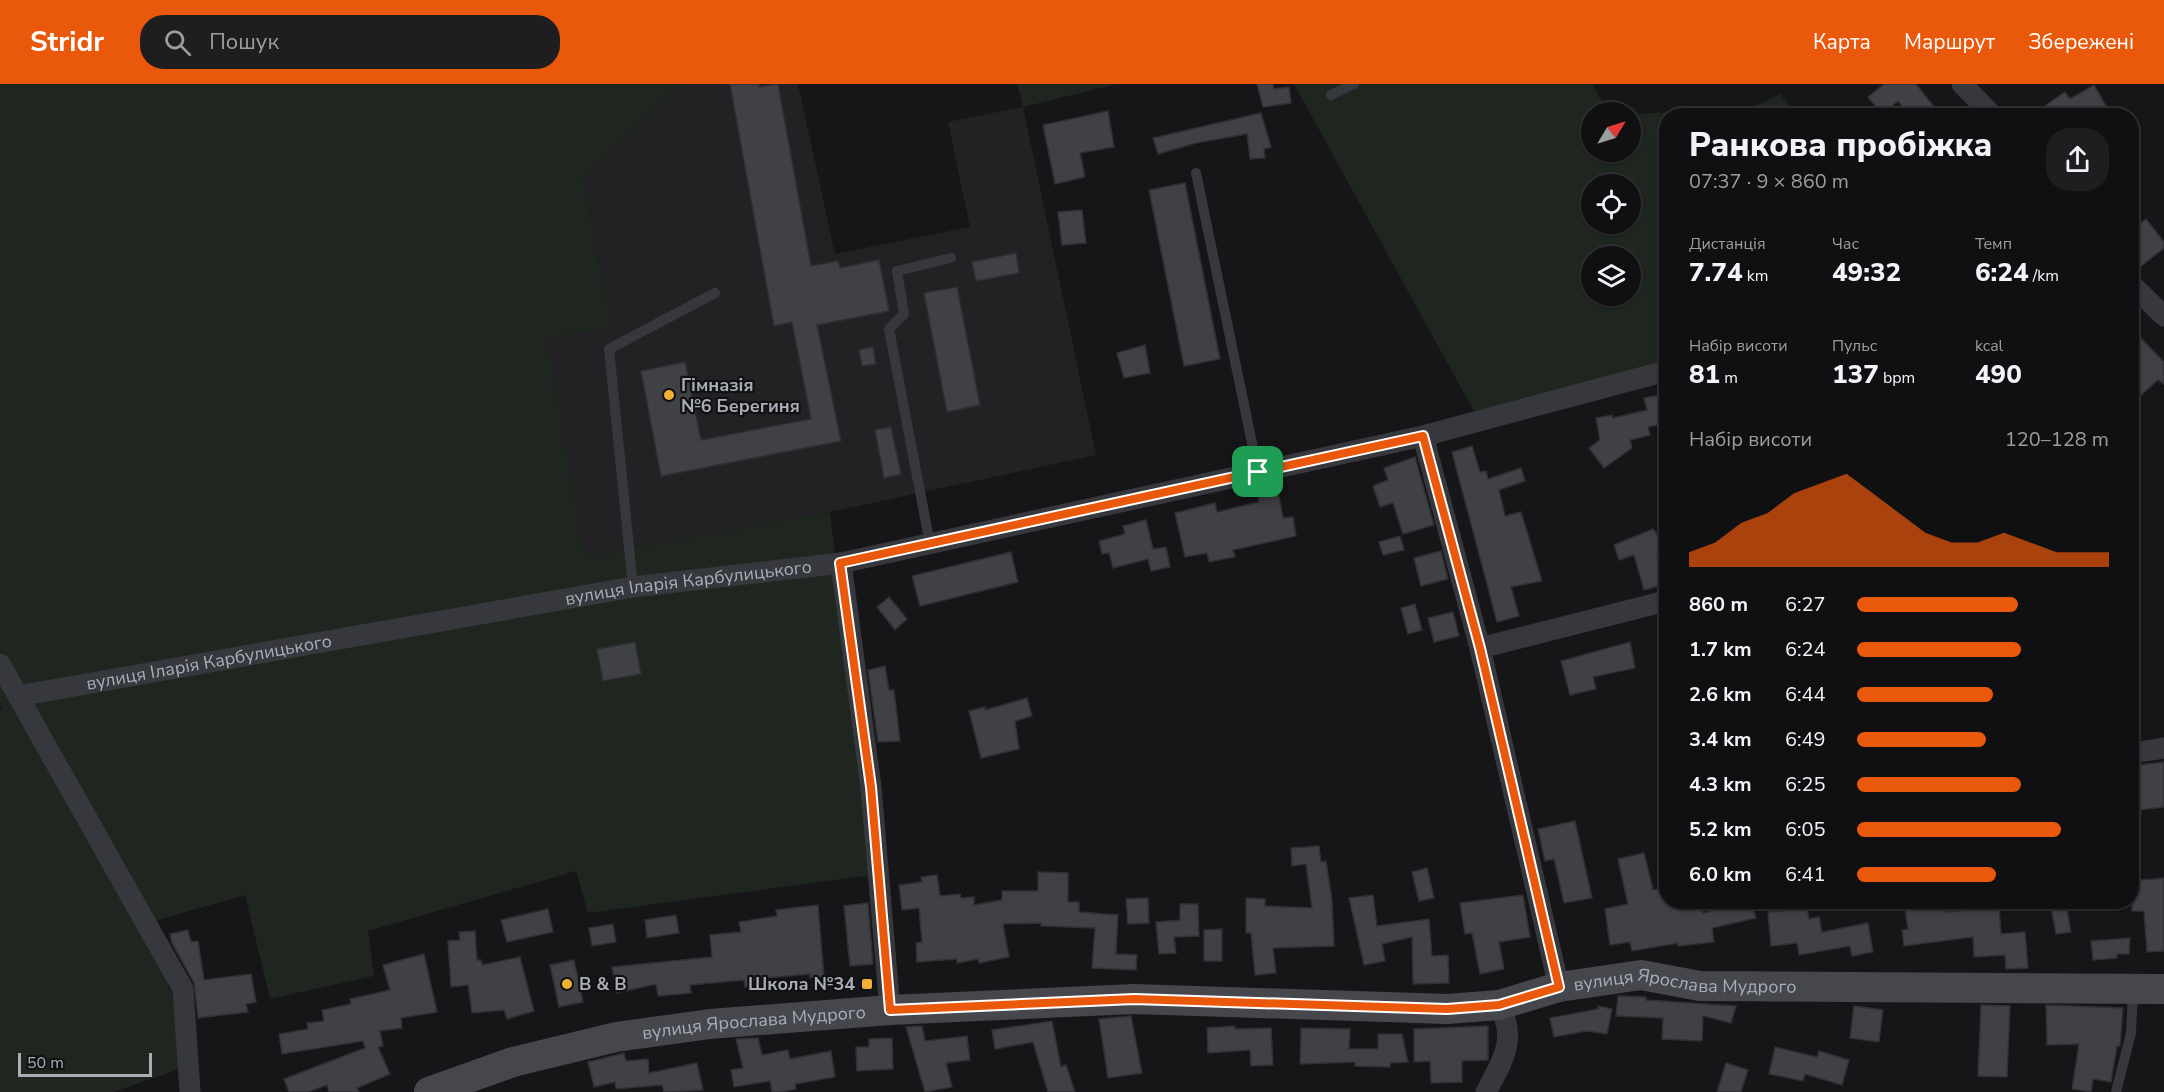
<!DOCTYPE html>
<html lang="uk">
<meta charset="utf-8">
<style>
body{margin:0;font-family:"Nunito Sans",sans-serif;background:#1e1e20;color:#f1f3f6;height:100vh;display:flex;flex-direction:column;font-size:22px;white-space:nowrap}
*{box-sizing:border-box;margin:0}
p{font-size:20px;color:#9c9d9f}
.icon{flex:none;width:33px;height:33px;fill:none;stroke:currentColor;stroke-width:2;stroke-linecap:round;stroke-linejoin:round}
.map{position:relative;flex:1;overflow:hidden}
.side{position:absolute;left:1659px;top:24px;width:480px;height:801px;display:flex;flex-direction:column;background:#101012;border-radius:24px;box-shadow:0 2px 4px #0004,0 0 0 2px #303032}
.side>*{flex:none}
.needle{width:39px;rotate:52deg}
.buttons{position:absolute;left:1581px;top:18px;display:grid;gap:12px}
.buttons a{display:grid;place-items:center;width:60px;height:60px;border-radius:50%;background:#101012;box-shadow:0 2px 4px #0004,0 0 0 2px #303032;font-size:30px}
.scale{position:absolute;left:18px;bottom:15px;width:134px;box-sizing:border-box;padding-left:6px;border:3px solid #a8adb8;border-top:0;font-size:16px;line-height:21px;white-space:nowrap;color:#a8adb8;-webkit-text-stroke:4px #111113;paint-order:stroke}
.pin{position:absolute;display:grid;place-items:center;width:51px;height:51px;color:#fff;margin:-26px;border-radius:12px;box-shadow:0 3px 9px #0006}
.round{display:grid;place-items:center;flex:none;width:63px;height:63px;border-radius:24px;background:#1e1e20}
.summary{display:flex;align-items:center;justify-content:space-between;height:102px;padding:0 30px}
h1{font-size:33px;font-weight:800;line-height:45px}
.metrics{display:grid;grid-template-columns:repeat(3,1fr);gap:9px;height:102px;padding:6px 30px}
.metrics div{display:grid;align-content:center}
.metrics b{font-size:26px;font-weight:800}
.metrics small{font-size:16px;font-weight:400}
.metrics p{font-size:16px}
.chart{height:168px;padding:12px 30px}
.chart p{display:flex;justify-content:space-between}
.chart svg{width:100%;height:108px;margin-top:6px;fill:#ea580c;opacity:.7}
ul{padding:0 30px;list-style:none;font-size:20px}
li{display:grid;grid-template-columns:96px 72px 1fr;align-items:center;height:45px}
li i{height:15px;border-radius:8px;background:#ea580c}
header{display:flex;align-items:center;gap:36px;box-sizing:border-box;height:84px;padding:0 30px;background:#ea580c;color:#fff}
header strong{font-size:28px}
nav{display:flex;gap:33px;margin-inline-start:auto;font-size:21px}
.search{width:420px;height:54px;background:#1e1e20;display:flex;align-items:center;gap:15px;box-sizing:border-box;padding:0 21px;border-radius:24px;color:#9c9d9f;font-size:22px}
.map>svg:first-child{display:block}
</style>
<header>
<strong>Stridr</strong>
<div class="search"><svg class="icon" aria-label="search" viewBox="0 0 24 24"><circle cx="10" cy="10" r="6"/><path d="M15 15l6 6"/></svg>Пошук</div>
<nav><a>Карта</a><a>Маршрут</a><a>Збережені</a></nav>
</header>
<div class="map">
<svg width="2164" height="1008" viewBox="0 0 2164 1008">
<rect width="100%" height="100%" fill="#161618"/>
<polygon fill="#222225" points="682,0 798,0 835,170 970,143 948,38 1023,23 1096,371 830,428 585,473 546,254 612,244 583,93"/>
<g fill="#1e261f" fill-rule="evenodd">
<polygon points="0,0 682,0 583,93 612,244 547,254 585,473 830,428 873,791 588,829 576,787 368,847 374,892 270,915 245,811 141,841 175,917 180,985 113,1008 0,1008 0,627 2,626 0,621"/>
<polygon points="1017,0 1117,0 1023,23"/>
<path d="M1294,0H1592L1609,28H1592V68H1630L1631,30L1749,25L1780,10L1797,31L1666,32V293L1483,344ZM1592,100H1630V140H1592ZM1592,172H1630V212H1592Z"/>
</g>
<g fill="#404145" stroke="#303034" stroke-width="1.5">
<polygon points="730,0 759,0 759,3 778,0 811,182 838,177 840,184 879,176 889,227 817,241 841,357 661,392 641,287 685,278 701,356 811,335 792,238 774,242"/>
<polygon points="1257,0 1273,0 1274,5 1289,3 1291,19 1263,23"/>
<polygon points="1884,0 1916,0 1941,32 1909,32 1898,17 1882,30 1868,13"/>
<polygon points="2094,1 2106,22 2098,27 2100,32 2030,32 2065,8 2070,15"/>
<polygon points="1108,27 1114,63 1080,69 1085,93 1055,100 1043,41"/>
<polygon points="1261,29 1271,63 1264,65 1265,74 1250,75 1247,50 1196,59 1158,70 1153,54"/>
<polygon points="1185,99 1220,275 1184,282 1149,106"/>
<polygon points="1082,126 1086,159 1062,161 1058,128"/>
<polygon points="2146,135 2164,158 2164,164 2132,189 2132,146"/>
<polygon points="1016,169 1019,189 976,197 972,178"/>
<polygon points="957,203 980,321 947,328 924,209"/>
<polygon points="2132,245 2164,278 2164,300 2158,296 2132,319 2132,294 2139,288 2132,280"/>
<polygon points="1145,261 1150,289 1124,294 1117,269"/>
<polygon points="873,263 876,280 862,282 859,266"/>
<polygon points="1660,311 1666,339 1648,343 1650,351 1630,356 1632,364 1604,384 1589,364 1600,356 1596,334 1612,331 1613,334 1647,326 1644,314"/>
<polygon points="891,343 901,390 884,394 875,346"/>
<polygon points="1472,362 1480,388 1486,387 1488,395 1521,384 1525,397 1499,406 1505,432 1521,428 1542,497 1511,503 1519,532 1497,538 1452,368"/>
<polygon points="1415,373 1434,441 1403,450 1393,419 1380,423 1373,402 1388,396 1384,384"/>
<polygon points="1278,408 1283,434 1293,433 1296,452 1233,466 1235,473 1209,478 1207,469 1185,473 1175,429 1215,419 1217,428 1259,418 1258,411"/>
<polygon points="1146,436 1153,465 1166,463 1170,483 1151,487 1148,475 1113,484 1109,469 1102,470 1099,457 1125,450 1123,442"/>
<polygon points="1653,445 1666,463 1657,472 1665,500 1644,506 1634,471 1619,476 1614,461"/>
<polygon points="1400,452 1404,466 1383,471 1379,458"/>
<polygon points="1441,467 1448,495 1421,502 1414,474"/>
<polygon points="1011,468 1018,498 920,522 912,492"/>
<polygon points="889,513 907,535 895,546 877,523"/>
<polygon points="1415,520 1422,546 1408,550 1401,524"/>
<polygon points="1453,528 1459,552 1434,558 1428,534"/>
<polygon points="635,558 641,590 603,597 597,565"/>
<polygon points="1630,558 1635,584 1593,593 1596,605 1570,611 1561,577"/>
<polygon points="885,582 889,606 894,606 900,657 878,658 868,586"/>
<polygon points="1027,614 1032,632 1015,637 1019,665 981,674 969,627 985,623 985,626"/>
<polygon points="2164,678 2164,723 2132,727 2132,682"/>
<polygon points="1575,737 1592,814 1564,819 1554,775 1545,777 1538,745"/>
<polygon points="1319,762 1321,778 1326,777 1332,816 1334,862 1273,864 1276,889 1255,891 1251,849 1246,849 1246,814 1265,815 1265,822 1312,824 1306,780 1292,782 1291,764"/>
<polygon points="1644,769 1653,806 1666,804 1666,818 1702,818 1703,829 1751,818 1756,834 1712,844 1714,858 1678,862 1678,859 1632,867 1630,858 1610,861 1605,825 1628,820 1618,775"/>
<polygon points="1427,784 1434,814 1419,817 1412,788"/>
<polygon points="1038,788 1068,789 1068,818 1079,818 1079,828 1118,831 1116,870 1137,871 1136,886 1092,884 1095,844 1041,842 1041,839 1003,840 1009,873 979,879 978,875 957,879 957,875 917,878 916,859 922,858 919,824 902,826 899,801 922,798 921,793 937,791 940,812 960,810 961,814 974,813 974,821 1002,816 1002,807 1038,807"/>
<polygon points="2164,794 2164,867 2147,868 2144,827 2132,827 2132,797"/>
<polygon points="1373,811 1377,842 1429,835 1432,872 1448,871 1449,899 1413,900 1412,853 1382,860 1385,877 1364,881 1349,814"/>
<polygon points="1523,811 1530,853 1499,858 1504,885 1480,890 1472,849 1465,850 1460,819"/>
<polygon points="1148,814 1149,839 1128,840 1126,815"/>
<polygon points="1790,818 1806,818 1809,835 1819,833 1822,848 1868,839 1873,868 1852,872 1850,862 1799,871 1797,859 1771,862 1768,828 1791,826"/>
<polygon points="1904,818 1944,818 1945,828 1999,824 2001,850 2025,848 2028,884 2006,885 2005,871 1974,873 1973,853 1904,862 1902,846 1908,845"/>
<polygon points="868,819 873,880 850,882 844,822"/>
<polygon points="1180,820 1198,820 1199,852 1174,853 1176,869 1159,870 1156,838 1180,836"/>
<polygon points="2066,820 2071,848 2056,850 2051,823"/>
<polygon points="818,821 824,893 810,894 810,890 766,894 767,901 745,903 744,896 690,901 691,909 658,912 656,900 617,909 612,883 712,873 710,851 741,848 739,838 777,832 776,826"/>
<polygon points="548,825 553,848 507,858 501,836"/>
<polygon points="676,831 679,849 647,854 645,836"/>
<polygon points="613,840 616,858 592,862 589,844"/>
<polygon points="1222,845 1222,877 1204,877 1204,846"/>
<polygon points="188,846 191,858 198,857 204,896 251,890 256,918 246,920 248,928 198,934 194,899 172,859 170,850"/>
<polygon points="475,847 477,876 481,876 482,881 520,873 534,927 507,935 504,926 472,929 468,901 451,903 448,857 460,856 459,848"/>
<polygon points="2130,854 2129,870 2117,870 2117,874 2093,876 2091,857"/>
<polygon points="424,870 437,928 401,934 402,944 380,947 383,962 378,963 390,990 357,1004 359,1008 329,1008 327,1001 308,1008 289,1008 284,995 365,964 363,957 282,970 279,950 308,945 307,939 324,937 322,926 351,920 350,915 390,906 383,881"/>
<polygon points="574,876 583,918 559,923 550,881"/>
<polygon points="1618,912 1646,913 1646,916 1736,922 1731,939 1703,932 1702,957 1662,955 1663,934 1616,932"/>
<polygon points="1981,921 2010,922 2007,993 1978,992"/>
<polygon points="2046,921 2123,924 2120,962 2117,962 2111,998 2093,995 2091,1008 2072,1005 2079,960 2047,961"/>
<polygon points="1598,922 1612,925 1607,950 1587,947 1554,953 1550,934 1598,925"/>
<polygon points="1854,922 1883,926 1879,958 1850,954"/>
<polygon points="1131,932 1142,989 1108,994 1099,935"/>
<polygon points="1052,937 1061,983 1066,981 1075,1008 1048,1008 1033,958 995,965 992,946"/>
<polygon points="922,942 925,957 967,952 970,976 946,979 952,1003 925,1008 906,943"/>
<polygon points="1235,942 1235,945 1271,944 1273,981 1251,982 1250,966 1208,969 1207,944"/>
<polygon points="1488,942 1488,976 1462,977 1462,998 1431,999 1430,977 1414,978 1414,945"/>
<polygon points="1301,944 1350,945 1349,965 1378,965 1378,950 1402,950 1408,978 1390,979 1390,983 1355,982 1355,978 1300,980"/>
<polygon points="758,954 762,971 788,966 790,975 831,967 835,993 795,1000 796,1005 782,1008 772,1008 770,997 734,1003 731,986 743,984 736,955"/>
<polygon points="892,954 893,985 857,987 856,963 869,963 869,955"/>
<polygon points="1775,963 1817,973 1819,967 1849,976 1842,1001 1805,990 1803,997 1769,990"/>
<polygon points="624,969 626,977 648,975 649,989 697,979 703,1006 664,1008 662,1001 616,1005 615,998 594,1003 588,978"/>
<polygon points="1726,979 1748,986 1741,1008 1717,1008"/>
</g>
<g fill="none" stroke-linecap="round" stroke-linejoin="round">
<g stroke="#37383d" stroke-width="10">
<polyline points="1331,11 1354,0"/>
<polyline points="1196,89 1258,388"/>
<polyline points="930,460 889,245 904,230 897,187 951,174"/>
<polyline points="633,503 609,265 715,209"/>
<polyline points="2116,1008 2131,949 2133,908"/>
</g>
<g stroke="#37383d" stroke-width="21">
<polyline points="1962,0 1993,32"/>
<polyline points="2132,201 2164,232"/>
<polyline points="1423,352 1480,564 1559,903"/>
<polyline points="841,479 871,703 890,926"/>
<polyline points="1480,564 1666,517"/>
<polyline points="0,580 183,905 190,1008"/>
<path id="s1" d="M18,612L633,503L841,479L1423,352L1666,287"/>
<polyline points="2132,669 2164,664"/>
<path d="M1486,1008C1502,978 1518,955 1499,921"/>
</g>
<path stroke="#45474d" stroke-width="30" id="s2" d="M429,1008L513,978L616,953L710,940L890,926L1134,915L1447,925L1499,921L1559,903L1641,891L1700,902L2164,905"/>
</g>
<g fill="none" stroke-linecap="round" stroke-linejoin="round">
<g stroke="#fff" stroke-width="12">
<polygon id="route" points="1423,352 1480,564 1559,903 1499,921 1447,925 1134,915 890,926 871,703 840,479"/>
</g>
<use href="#route" stroke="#ea580c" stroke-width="8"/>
</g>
<g fill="#f2b134" stroke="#111113" stroke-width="2">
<circle cx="669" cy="311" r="6"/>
<circle cx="567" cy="900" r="6"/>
<rect x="861" y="894" width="12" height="12" rx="3"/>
</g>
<g text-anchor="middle" stroke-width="4.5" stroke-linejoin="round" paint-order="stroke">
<g font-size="18" font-weight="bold" fill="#a8adb8" stroke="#111113" text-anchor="start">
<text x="681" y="307">Гімназія<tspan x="681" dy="21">№6 Берегиня</tspan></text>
<text x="579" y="906">B &amp; B</text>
<text x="855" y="906" text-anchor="end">Школа №34</text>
</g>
<g font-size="18" fill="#a8adb8" stroke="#111113">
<text dy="6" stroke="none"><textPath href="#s1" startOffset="680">вулиця Іларія Карбулицького</textPath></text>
<text dy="6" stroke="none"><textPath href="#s1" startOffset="194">вулиця Іларія Карбулицького</textPath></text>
<text dy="6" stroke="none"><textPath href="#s2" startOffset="1270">вулиця Ярослава Мудрого</textPath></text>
<text dy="6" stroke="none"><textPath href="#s2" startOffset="334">вулиця Ярослава Мудрого</textPath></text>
</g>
</g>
</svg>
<div class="buttons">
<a><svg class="needle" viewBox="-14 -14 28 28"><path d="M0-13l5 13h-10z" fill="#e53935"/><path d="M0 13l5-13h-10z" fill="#9c9d9f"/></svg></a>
<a><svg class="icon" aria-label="locate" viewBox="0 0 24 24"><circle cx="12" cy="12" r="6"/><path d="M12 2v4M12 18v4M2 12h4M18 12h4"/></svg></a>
<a><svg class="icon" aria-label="layers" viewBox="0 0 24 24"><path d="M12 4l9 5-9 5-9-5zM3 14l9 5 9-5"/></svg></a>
</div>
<div class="scale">50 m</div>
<div class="pin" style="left:1258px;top:388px;background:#1e9e55"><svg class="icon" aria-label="arrive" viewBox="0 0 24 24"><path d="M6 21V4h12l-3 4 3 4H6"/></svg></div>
<section class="side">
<div class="summary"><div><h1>Ранкова пробіжка</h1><p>07:37 · 9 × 860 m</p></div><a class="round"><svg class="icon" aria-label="share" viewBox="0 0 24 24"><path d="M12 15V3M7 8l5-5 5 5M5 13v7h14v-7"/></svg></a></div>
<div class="metrics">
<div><p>Дистанція</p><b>7.74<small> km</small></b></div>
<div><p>Час</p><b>49:32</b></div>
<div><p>Темп</p><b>6:24<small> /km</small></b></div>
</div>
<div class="metrics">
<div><p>Набір висоти</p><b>81<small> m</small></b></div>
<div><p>Пульс</p><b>137<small> bpm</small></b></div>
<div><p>kcal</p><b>490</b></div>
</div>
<div class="chart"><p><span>Набір висоти</span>120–128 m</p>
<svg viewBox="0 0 160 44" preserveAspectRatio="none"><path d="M0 44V38L10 34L20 26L30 22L40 14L50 10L60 6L70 14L80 22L90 30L100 34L110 34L120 30L130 34L140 38L150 38L160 38V44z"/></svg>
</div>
<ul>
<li><b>860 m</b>6:27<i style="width:64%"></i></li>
<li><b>1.7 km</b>6:24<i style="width:65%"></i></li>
<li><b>2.6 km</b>6:44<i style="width:54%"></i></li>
<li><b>3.4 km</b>6:49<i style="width:51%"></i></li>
<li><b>4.3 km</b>6:25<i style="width:65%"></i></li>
<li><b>5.2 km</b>6:05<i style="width:81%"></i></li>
<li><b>6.0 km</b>6:41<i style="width:55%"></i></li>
</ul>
</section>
</div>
